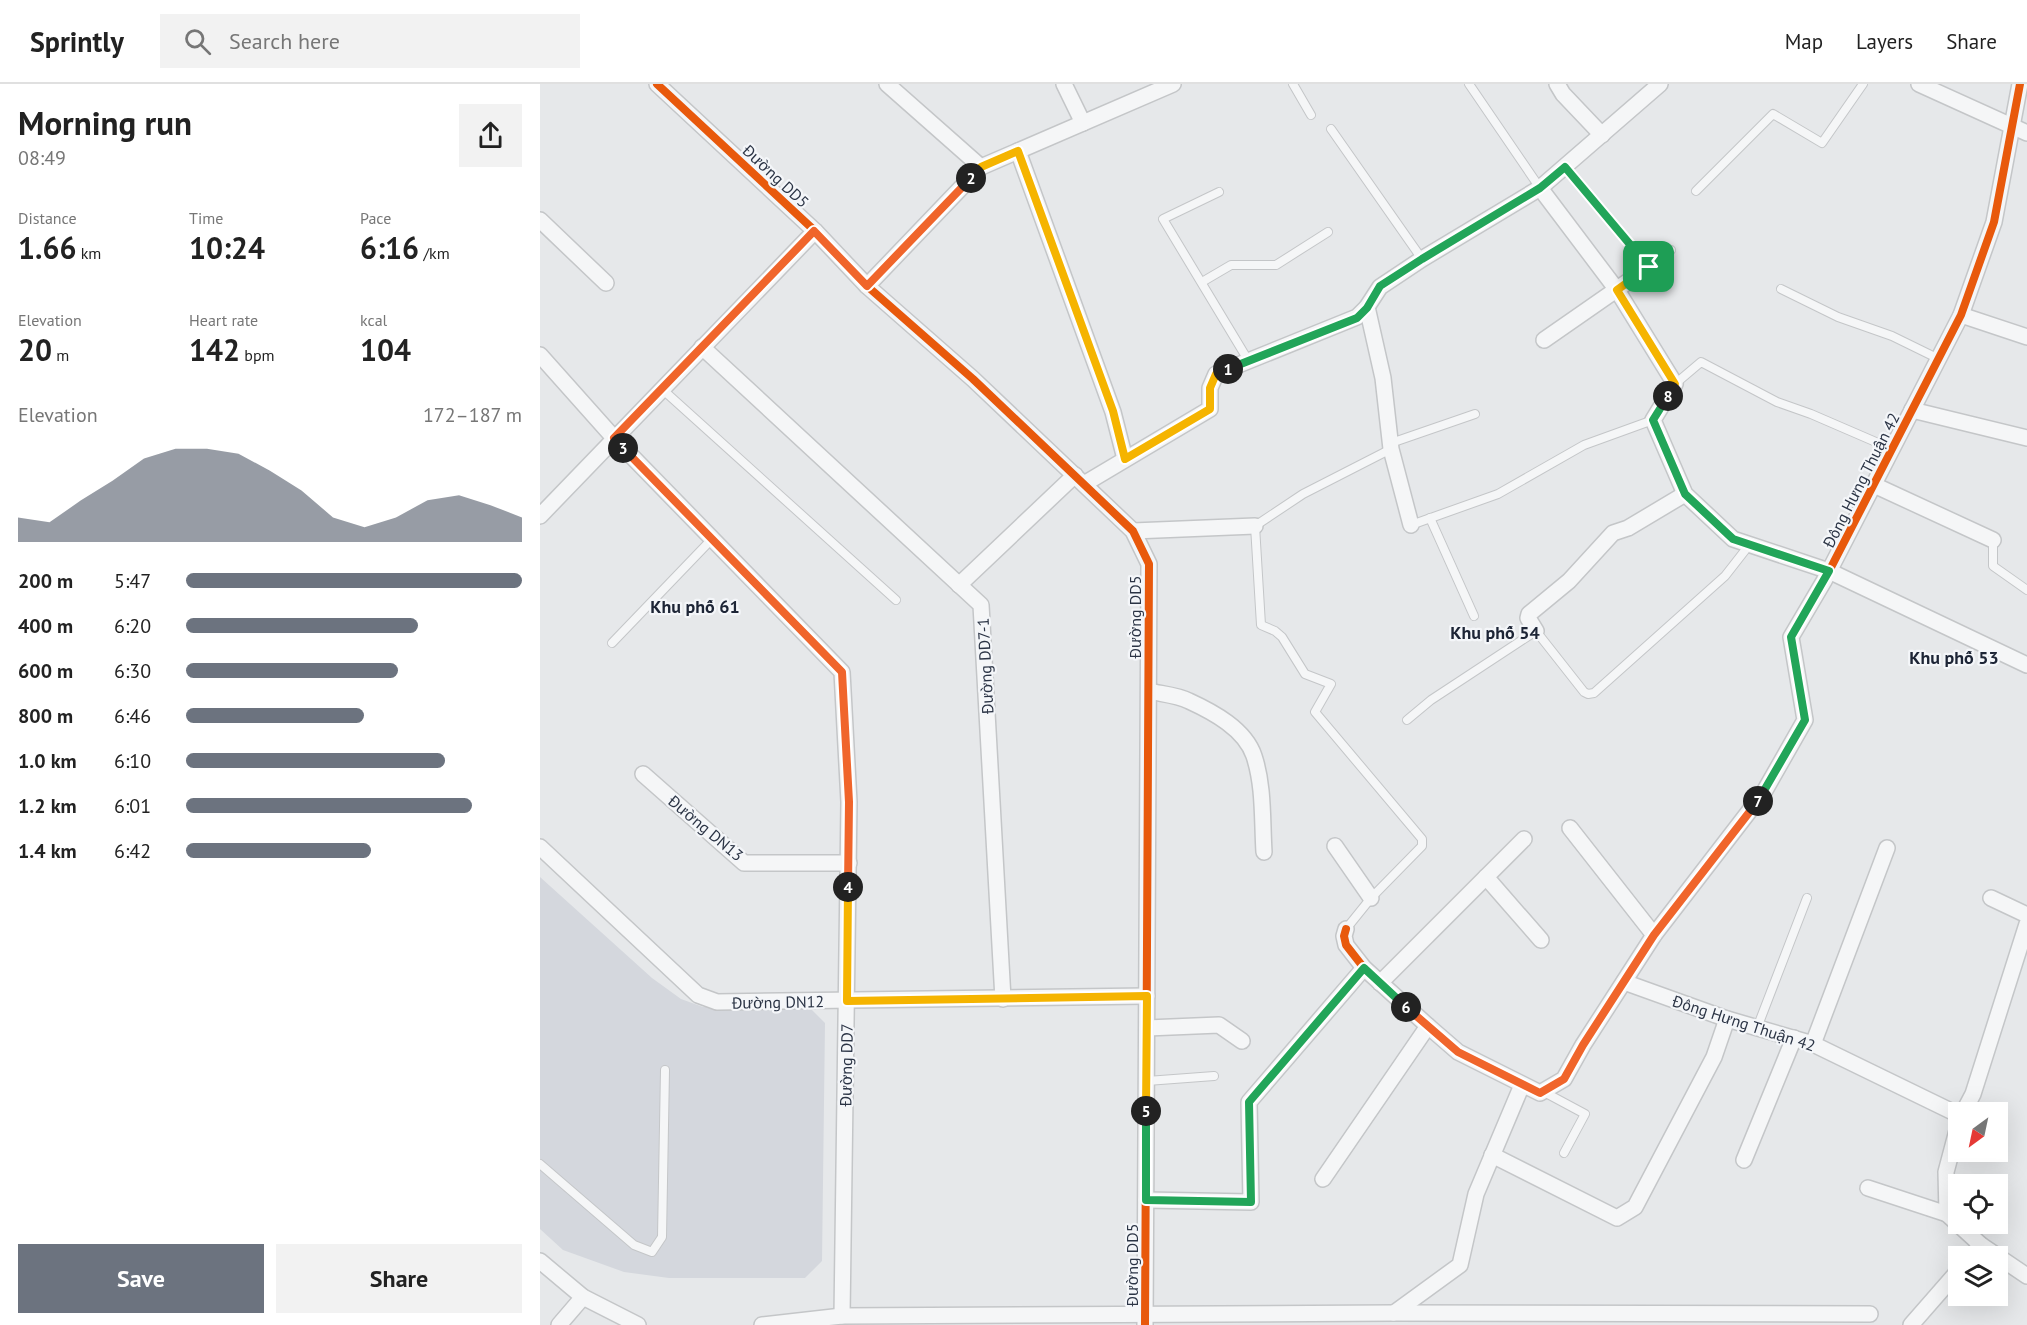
<!DOCTYPE html>
<meta charset="utf-8">
<style>
body{margin:0;font-family:"PT Sans",sans-serif;background:#f2f2f2;color:#222;height:100vh;display:flex;flex-direction:column;font-size:22px;white-space:nowrap}
*{box-sizing:border-box;margin:0}
p{font-size:20px;color:#767676}
.icon{flex:none;width:33px;height:33px;fill:none;stroke:currentColor;stroke-width:2;stroke-linecap:round;stroke-linejoin:round}
.map{position:relative;flex:1;overflow:hidden}
.drawer{display:flex;flex-direction:column;background:#fff;width:540px}
.drawer>*{flex:none}
.needle{width:39px;rotate:213deg}
.buttons{position:absolute;left:1408px;top:1018px;display:grid;gap:12px}
.buttons a{display:grid;place-items:center;width:60px;height:60px;border-radius:0px;background:#fff;box-shadow:0 6px 24px #0002;font-size:30px}
.pin{position:absolute;display:grid;place-items:center;width:51px;height:51px;color:#fff;margin:-26px;border-radius:12px;box-shadow:0 3px 9px #0006}
.km{position:absolute;width:30px;height:30px;margin:-15px;border-radius:50%;background:#222;color:#fff;font-size:16px;line-height:30px;text-align:center}
.round{display:grid;place-items:center;flex:none;width:63px;height:63px;border-radius:0px;background:#f2f2f2}
.overview{display:flex;align-items:center;justify-content:space-between;height:102px;padding:0 18px}
h1{font-size:33px;font-weight:600;line-height:45px}
.metrics{display:grid;grid-template-columns:repeat(3,1fr);gap:9px;height:102px;padding:6px 18px}
.metrics div{display:grid;align-content:center}
.metrics b{font-size:30px;font-weight:600}
.metrics small{font-size:16px;font-weight:400}
.metrics p{font-size:16px}
.chart{height:168px;padding:12px 18px}
.chart p{display:flex;justify-content:space-between}
.chart svg{width:100%;height:108px;margin-top:6px;fill:#6c737f;opacity:.7}
.button{display:flex;gap:12px;margin-top:auto;padding:12px 18px}
.button a{flex:1;height:69px;border-radius:0px;background:#6c737f;color:#fff;font-size:24px;font-weight:600;line-height:69px;text-align:center}
.button a+a{background:#f2f2f2;color:#222}
ul{padding:0 18px;list-style:none;font-size:20px}
li{display:grid;grid-template-columns:96px 72px 1fr;align-items:center;height:45px}
li i{height:15px;border-radius:8px;background:#6c737f}
header{display:flex;align-items:center;gap:36px;box-sizing:border-box;height:84px;padding:0 30px;background:#fff;border-bottom:2px solid #e0e0e0}
header strong{font-size:28px}
nav{display:flex;gap:33px;margin-inline-start:auto;font-size:21px}
.search{width:420px;height:54px;background:#f2f2f2;display:flex;align-items:center;gap:15px;box-sizing:border-box;padding:0 21px;border-radius:0px;color:#767676;font-size:22px}
main{display:flex;flex:1;min-height:0}
.map>svg:first-child{display:block}
</style>
<header>
<strong>Sprintly</strong>
<div class="search"><svg class="icon" aria-label="search" viewBox="0 0 24 24"><circle cx="10" cy="10" r="6"/><path d="M15 15l6 6"/></svg>Search here</div>
<nav><a>Map</a><a>Layers</a><a>Share</a></nav>
</header>
<main>
<section class="drawer">
<div class="overview"><div><h1>Morning run</h1><p>08:49</p></div><a class="round"><svg class="icon" aria-label="share" viewBox="0 0 24 24"><path d="M12 15V3M7 8l5-5 5 5M5 13v7h14v-7"/></svg></a></div>
<div class="metrics">
<div><p>Distance</p><b>1.66<small> km</small></b></div>
<div><p>Time</p><b>10:24</b></div>
<div><p>Pace</p><b>6:16<small> /km</small></b></div>
</div>
<div class="metrics">
<div><p>Elevation</p><b>20<small> m</small></b></div>
<div><p>Heart rate</p><b>142<small> bpm</small></b></div>
<div><p>kcal</p><b>104</b></div>
</div>
<div class="chart"><p><span>Elevation</span>172–187 m</p>
<svg viewBox="0 0 160 44" preserveAspectRatio="none"><path d="M0 44V34L10 36L20 27L30 19L40 10L50 6L60 6L70 8L80 15L90 23L100 34L110 38L120 34L130 27L140 25L150 29L160 34V44z"/></svg>
</div>
<ul>
<li><b>200 m</b>5:47<i style="width:100%"></i></li>
<li><b>400 m</b>6:20<i style="width:69%"></i></li>
<li><b>600 m</b>6:30<i style="width:63%"></i></li>
<li><b>800 m</b>6:46<i style="width:53%"></i></li>
<li><b>1.0 km</b>6:10<i style="width:77%"></i></li>
<li><b>1.2 km</b>6:01<i style="width:85%"></i></li>
<li><b>1.4 km</b>6:42<i style="width:55%"></i></li>
</ul>
<div class="button"><a>Save</a><a>Share</a></div>
</section>
<div class="map">
<svg width="1487" height="1241" viewBox="0 0 1487 1241">
<rect width="100%" height="100%" fill="#e6e8ea"/>
<polygon fill="#d4d7dd" points="0,793 112,894 141,915 163,923 270,924 285,939 282,1177 265,1194 129,1194 84,1188 23,1166 0,1145"/>
<g fill="none" stroke-linecap="round" stroke-linejoin="round">
<g stroke="#c4c6c8" stroke-width="10">
<g id="service">
<polyline points="753,0 771,31"/>
<polyline points="929,0 1000,104"/>
<polyline points="791,45 882,175"/>
<polyline points="1025,83 1109,183 1131,166"/>
<polyline points="1156,107 1233,30 1282,59 1323,0"/>
<polyline points="679,108 623,135 708,276"/>
<polyline points="662,198 691,181 736,181 788,148"/>
<polyline points="1241,205 1298,233 1352,252 1399,275"/>
<polyline points="1135,300 1161,278 1237,318 1271,330 1352,365"/>
<polyline points="122,305 356,516"/>
<polyline points="851,359 935,330"/>
<polyline points="890,434 934,532"/>
<polyline points="871,441 958,410 1044,361 1113,336"/>
<polyline points="1453,456 1453,482 1487,506"/>
<polyline points="72,559 171,456"/>
<polyline points="867,636 891,616 996,547 1044,608 1048,610 1054,609 1185,492 1210,460"/>
<polyline points="806,845 831,814 882,762 882,755 775,628 791,600 765,590 742,553 735,547 721,541 715,442 763,410 851,365"/>
<polyline points="1217,944 1267,814"/>
<polyline points="607,997 674,992"/>
<polyline points="1004,1008 1045,1030 1024,1069"/>
<polyline points="0,1080 94,1161 112,1168 122,1153 125,986"/>
</g>
</g>
<g stroke="#c4c6c8" stroke-width="18">
<g id="minor">
<polyline points="117,0 275,147 327,202 433,295 593,447 609,480 605,1241"/>
<polyline points="347,0 441,83"/>
<polyline points="524,0 543,39"/>
<polyline points="1017,0 1023,10 1062,51"/>
<polyline points="1379,0 1487,49"/>
<polyline points="478,67 573,328 585,375"/>
<polyline points="1000,104 1077,206 1135,300 1113,336 1145,410 1193,455 1289,487 1487,581"/>
<polyline points="0,136 66,199"/>
<polyline points="327,202 441,83 633,0"/>
<polyline points="827,223 843,294 851,365 871,441"/>
<polyline points="1421,231 1487,253"/>
<polyline points="1004,256 1109,183"/>
<polyline points="162,263 441,521 463,915"/>
<polyline points="0,271 74,354 302,588 309,718 302,1232"/>
<polyline points="1372,326 1487,354"/>
<polyline points="544,400 670,325 670,304 676,290 817,233 827,223 840,203 882,175 1000,104 1120,0"/>
<polyline points="1334,401 1453,456"/>
<polyline points="0,432 275,147"/>
<polyline points="593,447 715,442"/>
<polyline points="419,501 535,391"/>
<polyline points="996,547 988,534 989,530 1029,497 1073,449 1088,444 1145,410"/>
<path d="M609,607C621,610 637,611 649,617C673,628 705,645 714,672C724,702 722,736 724,768"/>
<polyline points="103,690 204,779 309,779"/>
<polyline points="1030,744 1114,851"/>
<polyline points="795,762 831,814"/>
<polyline points="0,763 158,911 177,918 607,912"/>
<polyline points="946,793 1001,856"/>
<polyline points="1451,814 1487,831"/>
<polyline points="806,845 804,852 806,861 824,884 888,942 918,968 1000,1009 1024,995 1043,961 1114,851 1224,708 1265,636 1251,553 1284,497 1421,231 1454,138 1480,0"/>
<polyline points="1084,898 1187,935 1273,960 1419,1031"/>
<polyline points="840,899 984,755"/>
<polyline points="607,944 679,941 702,957"/>
<polyline points="1273,960 1347,764"/>
<polyline points="1423,1029 1433,1010 1487,840"/>
<polyline points="1419,1039 1406,1088 1407,1130 1441,1161 1487,1192"/>
<polyline points="952,1071 1077,1134 1095,1123 1174,973 1187,935"/>
<polyline points="1204,1076 1254,954"/>
<polyline points="783,1095 888,942"/>
<polyline points="1328,1104 1407,1130"/>
<polyline points="606,1116 711,1118 709,1018 824,884"/>
<polyline points="1430,1173 1441,1161"/>
<polyline points="0,1177 43,1213 98,1241"/>
<polyline points="854,1229 920,1181 936,1110 982,1001"/>
<polyline points="19,1241 43,1213"/>
<polyline points="222,1241 302,1232 854,1229 1330,1230"/>
<polyline points="1371,1241 1419,1186"/>
</g>
</g>
<use href="#service" stroke="#f5f6f7" stroke-width="8"/>
<use href="#minor" stroke="#f5f6f7" stroke-width="15"/>
<g stroke="#f4f6f9" stroke-width="11">
<g id="cycleway">
<polyline points="117,0 275,147 327,202 433,295 593,447 609,480 605,1241"/>
<polyline points="806,845 804,852 806,861 824,884 888,942 918,968 1000,1009 1024,995 1043,961 1114,851 1224,708 1265,636 1251,553 1284,497 1421,231 1454,138 1480,0"/>
</g>
</g>
<use href="#cycleway" stroke="#e8590c" stroke-width="8"/>
</g>
<g fill="none" stroke-linecap="round" stroke-linejoin="round">
<g stroke="#fff" stroke-width="12">
<polyline id="split-1" points="688,285 817,234 827,224 840,202 882,175 1000,104 1025,83 1109,183"/>
</g>
<g stroke="#fff" stroke-width="12">
<polyline id="split-2" points="431,94 441,83 478,67 573,327 585,375 670,325 670,304 676,290 688,285"/>
</g>
<g stroke="#fff" stroke-width="12">
<polyline id="split-3" points="83,364 74,354 274,147 327,202 431,94"/>
</g>
<g stroke="#fff" stroke-width="12">
<polyline id="split-4" points="83,364 302,588 309,718 308,803"/>
</g>
<g stroke="#fff" stroke-width="12">
<polyline id="split-5" points="308,803 307,917 607,912 606,1027"/>
</g>
<g stroke="#fff" stroke-width="12">
<polyline id="split-6" points="606,1027 606,1116 711,1118 709,1018 824,884 866,923"/>
</g>
<g stroke="#fff" stroke-width="12">
<polyline id="split-7" points="866,923 918,968 1000,1009 1024,995 1043,961 1114,851 1218,717"/>
</g>
<g stroke="#fff" stroke-width="12">
<polyline id="split-8" points="1128,312 1113,336 1145,410 1193,455 1289,487 1251,553 1265,636 1218,717"/>
</g>
<g stroke="#fff" stroke-width="12">
<polyline id="split-9" points="1109,183 1077,206 1135,300 1128,312"/>
</g>
<use href="#split-1" stroke="#22a559" stroke-width="8"/>
<use href="#split-2" stroke="#f5b400" stroke-width="8"/>
<use href="#split-3" stroke="#f0652b" stroke-width="8"/>
<use href="#split-4" stroke="#f0652b" stroke-width="8"/>
<use href="#split-5" stroke="#f5b400" stroke-width="8"/>
<use href="#split-6" stroke="#22a559" stroke-width="8"/>
<use href="#split-7" stroke="#f0652b" stroke-width="8"/>
<use href="#split-8" stroke="#22a559" stroke-width="8"/>
<use href="#split-9" stroke="#f5b400" stroke-width="8"/>
</g>
<g text-anchor="middle" stroke-width="4.5" stroke-linejoin="round" paint-order="stroke">
<g font-size="16" fill="#2b3445" stroke="#f4f6f9">
<text transform="translate(236 92) rotate(43)" y="6">Đường DD5</text>
<text transform="translate(1321 396) rotate(-63)" y="6">Đông Hưng Thuận 42</text>
<text transform="translate(595 533) rotate(-90)" y="6">Đường DD5</text>
<text transform="translate(445 582) rotate(-93)" y="6">Đường DD7-1</text>
<text transform="translate(166 744) rotate(40)" y="6">Đường DN13</text>
<text transform="translate(238 918) rotate(-1)" y="6">Đường DN12</text>
<text transform="translate(1204 939) rotate(18)" y="6">Đông Hưng Thuận 42</text>
<text transform="translate(306 981) rotate(-89)" y="6">Đường DD7</text>
<text transform="translate(592 1181) rotate(-90)" y="6">Đường DD5</text>
</g>
<g font-size="18" font-weight="bold" fill="#1d2536" stroke="#f4f6f9">
<text x="155" y="529">Khu phố 61</text>
<text x="955" y="555">Khu phố 54</text>
<text x="1414" y="580">Khu phố 53</text>
</g>
</g>
</svg>
<div class="buttons">
<a><svg class="needle" viewBox="-14 -14 28 28"><path d="M0-13l5 13h-10z" fill="#e53935"/><path d="M0 13l5-13h-10z" fill="#767676"/></svg></a>
<a><svg class="icon" aria-label="locate" viewBox="0 0 24 24"><circle cx="12" cy="12" r="6"/><path d="M12 2v4M12 18v4M2 12h4M18 12h4"/></svg></a>
<a><svg class="icon" aria-label="layers" viewBox="0 0 24 24"><path d="M12 4l9 5-9 5-9-5zM3 14l9 5 9-5"/></svg></a>
</div>
<div class="pin" style="left:1109px;top:183px;background:#1e9e55"><svg class="icon" aria-label="arrive" viewBox="0 0 24 24"><path d="M6 21V4h12l-3 4 3 4H6"/></svg></div>
<b class="km" style="left:688px;top:285px">1</b>
<b class="km" style="left:431px;top:94px">2</b>
<b class="km" style="left:83px;top:364px">3</b>
<b class="km" style="left:308px;top:803px">4</b>
<b class="km" style="left:606px;top:1027px">5</b>
<b class="km" style="left:866px;top:923px">6</b>
<b class="km" style="left:1218px;top:717px">7</b>
<b class="km" style="left:1128px;top:312px">8</b>
</div>
</main>
